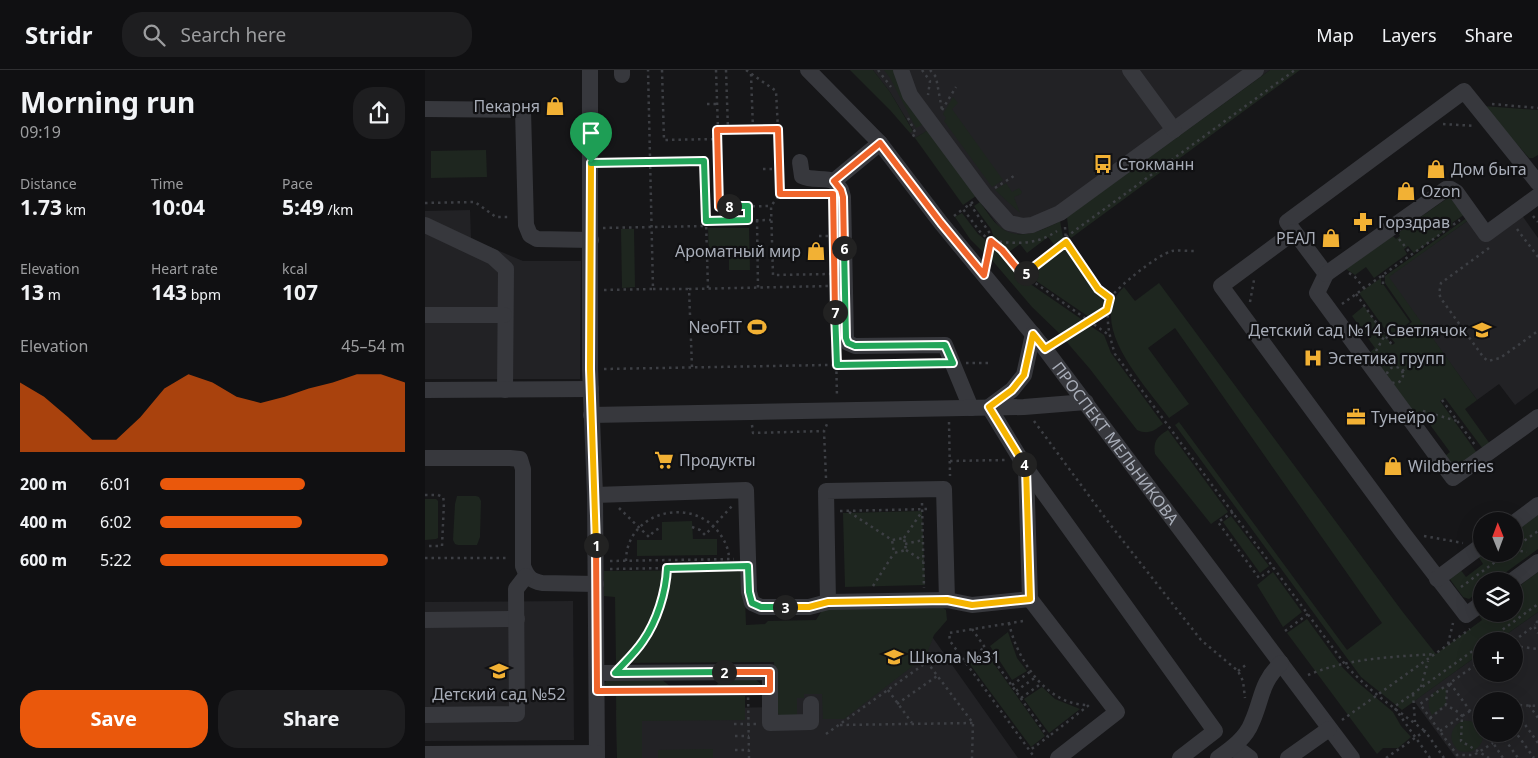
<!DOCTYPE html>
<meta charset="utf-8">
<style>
body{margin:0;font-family:"Noto Sans",sans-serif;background:#1e1e20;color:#f1f3f6;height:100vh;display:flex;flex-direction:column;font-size:19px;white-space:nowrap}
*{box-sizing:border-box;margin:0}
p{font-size:16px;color:#9c9d9f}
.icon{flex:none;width:28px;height:28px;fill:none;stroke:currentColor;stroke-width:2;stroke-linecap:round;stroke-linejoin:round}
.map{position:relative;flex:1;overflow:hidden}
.details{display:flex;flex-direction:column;background:#101012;width:425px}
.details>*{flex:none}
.needle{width:32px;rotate:359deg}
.controls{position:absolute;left:1048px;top:442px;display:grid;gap:10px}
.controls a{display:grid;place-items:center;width:50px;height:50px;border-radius:50%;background:#101012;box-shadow:0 5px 20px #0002,0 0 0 1px #303032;font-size:25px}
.pin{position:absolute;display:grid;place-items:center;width:42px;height:42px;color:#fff;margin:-51px -21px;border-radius:50% 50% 50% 0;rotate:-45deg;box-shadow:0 0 5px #0007}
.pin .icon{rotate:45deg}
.km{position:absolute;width:25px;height:25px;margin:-12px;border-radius:50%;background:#222;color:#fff;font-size:14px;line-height:25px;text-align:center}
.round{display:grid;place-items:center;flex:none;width:52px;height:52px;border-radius:20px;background:#1e1e20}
.head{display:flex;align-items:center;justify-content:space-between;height:85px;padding:0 20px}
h1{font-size:28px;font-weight:700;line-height:38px}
.figures{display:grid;grid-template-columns:repeat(3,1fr);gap:8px;height:85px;padding:5px 20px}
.figures div{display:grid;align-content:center}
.figures b{font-size:21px;font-weight:700}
.figures small{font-size:14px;font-weight:400}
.figures p{font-size:14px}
.chart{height:140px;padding:10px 20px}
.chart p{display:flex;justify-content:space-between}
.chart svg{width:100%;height:90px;margin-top:5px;fill:#ea580c;opacity:.7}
.button{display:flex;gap:10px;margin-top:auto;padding:10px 20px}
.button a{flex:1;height:58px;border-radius:20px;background:#ea580c;color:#fff;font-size:20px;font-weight:700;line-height:58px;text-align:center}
.button a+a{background:#1e1e20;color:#f1f3f6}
ul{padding:0 20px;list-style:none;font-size:16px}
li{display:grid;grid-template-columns:80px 60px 1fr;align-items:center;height:38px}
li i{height:12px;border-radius:6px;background:#ea580c}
header{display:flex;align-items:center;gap:30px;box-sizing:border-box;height:70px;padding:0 25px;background:#101012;border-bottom:1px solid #303032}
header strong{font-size:24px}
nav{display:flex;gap:28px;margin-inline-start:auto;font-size:18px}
.search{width:350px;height:45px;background:#1e1e20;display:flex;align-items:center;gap:12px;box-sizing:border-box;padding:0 18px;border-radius:20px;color:#9c9d9f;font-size:19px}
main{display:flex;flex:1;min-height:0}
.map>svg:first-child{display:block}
</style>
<header>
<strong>Stridr</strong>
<div class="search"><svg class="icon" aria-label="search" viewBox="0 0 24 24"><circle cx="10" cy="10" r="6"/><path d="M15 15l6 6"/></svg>Search here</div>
<nav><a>Map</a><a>Layers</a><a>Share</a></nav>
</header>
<main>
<section class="details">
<div class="head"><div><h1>Morning run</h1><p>09:19</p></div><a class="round"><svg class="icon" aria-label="share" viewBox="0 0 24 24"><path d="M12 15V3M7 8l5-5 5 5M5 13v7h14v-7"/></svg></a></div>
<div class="figures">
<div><p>Distance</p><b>1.73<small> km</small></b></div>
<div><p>Time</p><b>10:04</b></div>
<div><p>Pace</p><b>5:49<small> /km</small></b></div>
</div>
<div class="figures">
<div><p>Elevation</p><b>13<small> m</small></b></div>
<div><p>Heart rate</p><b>143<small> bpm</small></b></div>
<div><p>kcal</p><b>107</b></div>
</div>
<div class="chart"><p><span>Elevation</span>45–54 m</p>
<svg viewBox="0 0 160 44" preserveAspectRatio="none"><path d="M0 44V10L10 17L20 27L30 38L40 38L50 27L60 13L70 6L80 10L90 17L100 20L110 17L120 13L130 10L140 6L150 6L160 10V44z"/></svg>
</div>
<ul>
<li><b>200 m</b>6:01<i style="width:59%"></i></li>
<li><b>400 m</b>6:02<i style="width:58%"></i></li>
<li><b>600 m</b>5:22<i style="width:93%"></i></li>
</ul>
<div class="button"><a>Save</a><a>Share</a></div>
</section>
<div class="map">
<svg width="1113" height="688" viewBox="0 0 1113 688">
<rect width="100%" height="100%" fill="#161618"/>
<g fill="#222225" fill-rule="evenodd">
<polygon points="448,0 845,0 642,147 624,157 610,162 597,164 585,164 574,157 502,61 490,68 485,63 488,60 465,22"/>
<polygon points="45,140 46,169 98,191 156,191 155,309 0,309 0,141"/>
<polygon points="1096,144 1113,168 1113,318 1090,335 1074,314 1052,330 963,207 1045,149 1059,171"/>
<polygon points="148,531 149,670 0,671 0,532"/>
<path d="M1113,542V688H1031L989,631L1056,583V604H1089V571H1072ZM1056,631H1089V664H1056Z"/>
<polygon points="491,544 593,688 192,688 191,640 360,637 360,629"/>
</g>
<g fill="#1e261f">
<polygon points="425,0 448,0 465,22 488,61 485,63 465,40"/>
<polygon points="459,0 469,0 499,54 491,58 465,8"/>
<polygon points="845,0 875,0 646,168 644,165 642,147"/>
<polygon points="528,27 533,33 527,39 578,110 567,117 519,51 521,48 518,44"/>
<polygon points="1058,36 1113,40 1113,85 1108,88 1104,88"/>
<polygon points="503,60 551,126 538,135 490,68"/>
<polygon points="61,80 62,107 6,108 6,81"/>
<polygon points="581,113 587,122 594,118 597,122 596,124 589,127 595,143 570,120"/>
<polygon points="1024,127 1040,144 1027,153 1028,155 989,183 983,176 979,179 982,184 949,208 941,197 930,205 921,199 968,166 971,169 975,166 973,163"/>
<path d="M555,132C561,140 567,151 575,157C593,172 617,161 635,151L639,173L681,230L677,239L664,247L601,204L632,178L623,167L602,183L595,174L584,182L569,168L566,159L549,136Z"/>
<polygon points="537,143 553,164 563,172 561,185 545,169 530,147"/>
<polygon points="1043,147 1045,149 964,207 1052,330 1040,339 1065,374 1058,379 1020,328 1015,331 1052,383 1029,401 1019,387 1025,382 995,341 988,346 943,284 950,278 927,246 939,236 967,275 970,273 966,268 987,252 960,213 960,206"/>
<polygon points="283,158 324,158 325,200 304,200 304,185 284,186"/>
<polygon points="196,159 209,159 210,217 197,218"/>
<polygon points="569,177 601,211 659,251 636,265 607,237 566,189"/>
<polygon points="956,208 956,215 958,214 985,252 965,266 934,223"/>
<path d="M734,213L977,541L1011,584L1057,550L1054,545L1056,544H1089V520L1113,502V542L1072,571H1056V583L977,640L936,607L750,355L754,352L922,580L957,553L750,258L723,278L764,334L744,348C722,317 659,253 699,217L710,231Z"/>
<path d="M664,255L679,265L686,283L738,354C729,361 723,365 712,360L665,299L640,270Z"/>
<path d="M743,360L803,442L786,454L730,384C728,371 732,367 743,360Z"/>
<polygon points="32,426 51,426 54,427 56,431 55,467 52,475 33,475 30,474 28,470 30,434"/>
<polygon points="0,429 11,429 13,431 13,468 11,469 0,470"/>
<polygon points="497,441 500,515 420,517 418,443"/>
<polygon points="1113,441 1113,479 1069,511 1056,511 1056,520 1044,529 1038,527 1024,508 1035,499 1041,507 1058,494 1053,486 1056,484 1089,484 1089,459"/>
<polygon points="806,446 844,496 835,503 798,452"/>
<polygon points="267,451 268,469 292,469 292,485 212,486 212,470 237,470 237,452"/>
<polygon points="319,500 321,555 340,554 343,551 391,550 398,539 517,537 521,540 522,550 509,565 501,586 419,649 398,649 397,624 379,624 379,628 372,628 372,647 354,645 350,637 349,592 191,593 190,527 179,526 179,501"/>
<polygon points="848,502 877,542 858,557 832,515"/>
<polygon points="882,549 917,597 931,611 968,642 976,656 986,667 973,678 958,678 952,684 862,563"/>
<polygon points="583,562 592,588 602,601 587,610 565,576"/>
<polygon points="560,581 620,666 606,677 544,593"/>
<polygon points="236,609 251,621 177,621 178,615 182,610"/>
<polygon points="297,610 331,610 337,615 338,620 285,621"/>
<polygon points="617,617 630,629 655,639 624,663 599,629"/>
<path d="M1018,618H1021V634L1007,645C1000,633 1004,622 1018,618Z"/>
<polygon points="191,626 320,626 320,650 217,651 217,688 192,688"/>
<path d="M1037,651C1068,648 1063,688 1034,681C1023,672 1024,658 1037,651Z"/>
<polygon points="288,679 288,688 233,688 233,680"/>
</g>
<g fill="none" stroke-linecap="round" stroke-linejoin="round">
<g stroke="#3d3f44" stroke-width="2.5" stroke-dasharray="2.5 4" stroke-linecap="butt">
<polyline points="237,0 239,70 293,69"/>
<polyline points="291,0 293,60 353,59 355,124 346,136 348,205 407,204"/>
<polyline points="301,0 303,60"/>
<polyline points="321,0 351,21 353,59"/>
<polyline points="453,0 466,17"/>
<polyline points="497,0 505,11 503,25"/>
<polyline points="505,0 511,7 517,40"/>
<polyline points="326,4 328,59"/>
<polyline points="282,34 292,34"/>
<polyline points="1067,34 1113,38"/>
<polyline points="517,40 531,17"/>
<polyline points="483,48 491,64 486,67"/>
<polyline points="1018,54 1050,56"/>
<polyline points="293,60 294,137 346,136"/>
<polyline points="178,93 279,91 281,151"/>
<polyline points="338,99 354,99"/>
<polyline points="570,118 592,104"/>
<polyline points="355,124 384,124"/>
<polyline points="548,132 538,139 556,163 577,180 596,203 684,265"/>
<polyline points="0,133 50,132 71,147 86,147"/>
<polyline points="545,134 566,165 563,189"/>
<polyline points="323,136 323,150"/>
<polyline points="529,146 538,139"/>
<polyline points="1108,146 1113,152"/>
<polyline points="332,150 333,218"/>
<path d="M640,157L641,171L673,219L685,228C680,248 684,265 690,284L919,593C942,620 971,639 1000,661"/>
<polyline points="178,158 281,156"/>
<polyline points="1092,159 1113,187"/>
<polyline points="394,166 405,166"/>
<polyline points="641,167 870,0"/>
<polyline points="974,169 986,184"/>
<path d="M568,171C591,174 612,175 632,161"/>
<polyline points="1064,178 1016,213 1014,224 1017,230 1059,288 1063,291 1075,288 1113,261"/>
<polyline points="924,203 930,207 939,218"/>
<polyline points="599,205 641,171"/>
<polyline points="958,205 958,214"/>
<polyline points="283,218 281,151 346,150"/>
<polyline points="228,219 264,219"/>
<polyline points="179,220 228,219 223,0"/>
<polyline points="931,224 967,275"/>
<path d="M685,228C694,216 732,185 747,181C754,180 763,181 770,181"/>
<polyline points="825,232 829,210"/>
<polyline points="917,234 1035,150"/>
<polyline points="632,271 682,240"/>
<polyline points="951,281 960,265"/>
<polyline points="411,282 412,327"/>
<polyline points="541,293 566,293"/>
<polyline points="267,297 264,219 406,216"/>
<circle cx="970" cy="305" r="8"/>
<polyline points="179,299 513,293"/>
<polyline points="977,301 983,297"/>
<polyline points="1017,330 1050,375"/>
<polyline points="998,341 1032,351"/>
<polyline points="609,351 684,453 776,570 813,601 818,611 820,628"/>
<polyline points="524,352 525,406"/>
<polyline points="327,355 328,363 399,361"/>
<polyline points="525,391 580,390"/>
<polyline points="401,408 399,361 402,354"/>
<polyline points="0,425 13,425 18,427 19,432 17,476 0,476"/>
<polyline points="497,433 499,518"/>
<polyline points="194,438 224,467 229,461 237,457"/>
<polyline points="415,441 505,439"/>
<polyline points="424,442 467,470 479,468 481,480 469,483 467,470"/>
<polyline points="808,442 793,452 834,508 849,498"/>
<polyline points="267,457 275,460 280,465 307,436"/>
<polyline points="999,466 1038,473"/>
<polyline points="479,468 496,443"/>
<polyline points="480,474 498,470"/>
<polyline points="1089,478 1113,461"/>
<polyline points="481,480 498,491"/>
<polyline points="1089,480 1102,482"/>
<polyline points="0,488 83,488"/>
<polyline points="185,491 309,489"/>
<path d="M201,491C201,443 263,426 292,460C299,469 304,478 304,489"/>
<polyline points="185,499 309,497"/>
<polyline points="448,516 469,483"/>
<polyline points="1036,517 1081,484"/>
<polyline points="598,551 524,563 525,571 610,688"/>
<path d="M1113,551C1109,554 1109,560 1113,563"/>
<path d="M584,553C592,590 622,636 664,635L623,667"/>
<polyline points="547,559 623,667 605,680"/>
<polyline points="860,561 883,544"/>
<polyline points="1062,571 1113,534"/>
<polyline points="1089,571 1110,555"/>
<polyline points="1023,574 1028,553"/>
<polyline points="1089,576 1113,579"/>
<path d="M203,589C226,563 241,534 242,498"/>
<polyline points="1056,591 995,634 1032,685 1049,685 1068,673"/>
<polyline points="540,592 560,577"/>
<polyline points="813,601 822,594"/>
<path d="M883,605C923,588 967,587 1010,584"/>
<polyline points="1025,613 1056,656"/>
<polyline points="587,615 606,601"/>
<polyline points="996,617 1003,591"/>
<polyline points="463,620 487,653"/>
<polyline points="184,621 331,620"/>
<polyline points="323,621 324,688"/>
<polyline points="591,621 611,607"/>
<polyline points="988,624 990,652"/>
<polyline points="596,628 617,613"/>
<polyline points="472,634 512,606"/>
<polyline points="1104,635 1113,648"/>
<polyline points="1089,638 1094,635 1113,636"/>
<polyline points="1089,639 1113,673"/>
<polyline points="1045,641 1037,646 1036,671 1064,688"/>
<polyline points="1005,648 1021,635"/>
<polyline points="917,650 1045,559"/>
<polyline points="309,654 333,654"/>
<polyline points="415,655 548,653"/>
<polyline points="1089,660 1109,688"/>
<polyline points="1015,661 1037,646 1033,642 1021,635 1022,619 1025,614"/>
<polyline points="401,664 502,592 548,653 547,688"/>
<polyline points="1062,664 1078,688"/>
<polyline points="1076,664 1093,688"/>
<polyline points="310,666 324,666"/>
<polyline points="310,680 324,680"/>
<polyline points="961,688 1000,661 1019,688"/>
<polyline points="1005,688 969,637 1056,575"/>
</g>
<g stroke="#37383d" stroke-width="16">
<polyline points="165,0 165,299 170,425 172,688"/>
<polyline points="197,0 197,5"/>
<path id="s1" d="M383,0L455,73L516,153L620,279L927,688"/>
<polyline points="476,0 485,25 559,125 584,153 598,156 607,155 635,143 831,0"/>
<polyline points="705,0 749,60"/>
<polyline points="0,39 98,40 101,155 105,165 112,169 166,170"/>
<path d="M375,92L377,106C387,111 399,107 409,111L455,73"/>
<polyline points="409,111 416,120 418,127 421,268 423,273 430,276 520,275 546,338"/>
<polyline points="1113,113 1039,21 862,152 901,204 892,223 1028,408 1113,347"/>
<polyline points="0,155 68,187 81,199 80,320"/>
<polyline points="869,162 796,216 978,463 1041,545 1056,534"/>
<polyline points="901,204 1021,119 1026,119 1031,122 1061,164 1113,126"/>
<polyline points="0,245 79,245"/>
<polyline points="608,264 599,305 587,320 564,337 601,398 605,529 692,642 633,688"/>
<polyline points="0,320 166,319"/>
<polyline points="166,345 599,337 661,332"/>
<path d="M0,388H85L95,389L98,399V496C102,507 106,511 117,513L171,514"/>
<polyline points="601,398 790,661 755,688"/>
<polyline points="170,425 321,420 324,522 327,533 336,537 384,537 403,532 522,530 547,535 605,529"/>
<polyline points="1089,453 1113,435"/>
<polyline points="1012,509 1056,476"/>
<polyline points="1087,511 1113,492"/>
<polyline points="403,532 401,421 519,419 522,530"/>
<polyline points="0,550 92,549"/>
<polyline points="172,603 345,602 345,653 386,652 386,634"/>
<polyline points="0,645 92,644 91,519 101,506"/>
<polyline points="806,679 817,682 825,688"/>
<polyline points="0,684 172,683"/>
<path d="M793,688C807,678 821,668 827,652C838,627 835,614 856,593"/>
<polyline points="863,688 904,659"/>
</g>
</g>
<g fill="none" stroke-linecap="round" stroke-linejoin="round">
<g stroke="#fff" stroke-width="10">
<polyline id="split-1" points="166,93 165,299 171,475"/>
</g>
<g stroke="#fff" stroke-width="10">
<polyline id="split-2" points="171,475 172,621 345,620 345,602 299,602"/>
</g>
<g stroke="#fff" stroke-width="10">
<path id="split-3" d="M299,602L190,603C199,593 210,583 218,571C232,551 241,522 242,498L323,496L324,522L327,533L336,537H360"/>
</g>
<g stroke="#fff" stroke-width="10">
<polyline id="split-4" points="360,537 384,537 403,532 522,530 547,535 605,529 601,398 599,394"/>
</g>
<g stroke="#fff" stroke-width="10">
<polyline id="split-5" points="599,394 564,337 587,320 599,305 608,264 620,279 682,240 685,228 673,219 641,172 601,203"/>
</g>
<g stroke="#fff" stroke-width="10">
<polyline id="split-6" points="419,178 418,127 416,120 409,111 455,73 516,153 559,205 566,171 577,180 596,203 599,205 601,203"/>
</g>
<g stroke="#fff" stroke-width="10">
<polyline id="split-7" points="410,242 412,295 528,293 520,275 430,276 423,273 421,268 419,178"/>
</g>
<g stroke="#fff" stroke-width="10">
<polyline id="split-8" points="304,136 294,137 292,60 353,59 355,124 408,124 410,242"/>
</g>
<g stroke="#fff" stroke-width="10">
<polyline id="split-9" points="166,93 279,91 281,151 323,150 323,136 304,136"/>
</g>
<use href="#split-1" stroke="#f5b400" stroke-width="6"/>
<use href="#split-2" stroke="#f0652b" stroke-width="6"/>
<use href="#split-3" stroke="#22a559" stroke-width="6"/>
<use href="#split-4" stroke="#f5b400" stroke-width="6"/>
<use href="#split-5" stroke="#f5b400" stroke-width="6"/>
<use href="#split-6" stroke="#f0652b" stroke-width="6"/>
<use href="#split-7" stroke="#22a559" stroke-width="6"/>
<use href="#split-8" stroke="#f0652b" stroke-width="6"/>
<use href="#split-9" stroke="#22a559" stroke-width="6"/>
</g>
<defs>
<g id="shop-bare" transform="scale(1.5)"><path d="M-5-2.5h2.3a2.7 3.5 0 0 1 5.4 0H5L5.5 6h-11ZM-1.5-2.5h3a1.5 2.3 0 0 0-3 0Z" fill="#f2b134" stroke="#111113" stroke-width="2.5" paint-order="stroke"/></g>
<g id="bus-bare" transform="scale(1.5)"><path d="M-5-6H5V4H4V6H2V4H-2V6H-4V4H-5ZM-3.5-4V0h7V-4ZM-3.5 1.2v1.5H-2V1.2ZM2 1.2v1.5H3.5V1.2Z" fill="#f2b134" stroke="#111113" stroke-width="2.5" paint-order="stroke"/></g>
<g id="pharmacy-bare" transform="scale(1.5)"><path d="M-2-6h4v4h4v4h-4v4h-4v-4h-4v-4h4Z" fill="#f2b134" stroke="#111113" stroke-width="2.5" paint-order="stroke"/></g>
<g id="stadium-bare" transform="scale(1.5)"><path d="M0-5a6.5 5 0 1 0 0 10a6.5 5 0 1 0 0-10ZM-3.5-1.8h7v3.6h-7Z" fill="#f2b134" stroke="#111113" stroke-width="2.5" paint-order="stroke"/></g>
<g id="school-bare" transform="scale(1.5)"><path d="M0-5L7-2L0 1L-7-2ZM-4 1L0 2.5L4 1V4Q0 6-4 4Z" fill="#f2b134" stroke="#111113" stroke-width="2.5" paint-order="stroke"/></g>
<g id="hospital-bare" transform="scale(1.5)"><path d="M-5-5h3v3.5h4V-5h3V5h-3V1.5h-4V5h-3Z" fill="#f2b134" stroke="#111113" stroke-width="2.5" paint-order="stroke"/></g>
<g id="office-bare" transform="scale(1.5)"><path d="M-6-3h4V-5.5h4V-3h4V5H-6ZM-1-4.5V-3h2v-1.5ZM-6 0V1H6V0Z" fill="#f2b134" stroke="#111113" stroke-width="2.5" paint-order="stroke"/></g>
<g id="supermarket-bare" transform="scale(1.5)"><path d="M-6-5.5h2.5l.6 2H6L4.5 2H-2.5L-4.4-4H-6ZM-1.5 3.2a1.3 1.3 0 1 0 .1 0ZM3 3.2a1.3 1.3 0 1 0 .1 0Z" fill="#f2b134" stroke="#111113" stroke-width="2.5" paint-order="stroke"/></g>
</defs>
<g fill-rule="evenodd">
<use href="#shop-bare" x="130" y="36"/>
<use href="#bus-bare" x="678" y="94"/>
<use href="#shop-bare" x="1011" y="99"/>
<use href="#shop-bare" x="981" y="121"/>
<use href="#pharmacy-bare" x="938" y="152"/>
<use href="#shop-bare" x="906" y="168"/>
<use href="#shop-bare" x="391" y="181"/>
<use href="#stadium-bare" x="332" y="257"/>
<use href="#school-bare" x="1057" y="260"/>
<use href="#hospital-bare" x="888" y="288"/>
<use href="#office-bare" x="931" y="347"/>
<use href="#supermarket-bare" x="239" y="390"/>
<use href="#shop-bare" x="968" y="396"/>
<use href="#school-bare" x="469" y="587"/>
<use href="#school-bare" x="74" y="601"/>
</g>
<g text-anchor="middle" stroke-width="4.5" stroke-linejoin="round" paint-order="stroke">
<g font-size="16" fill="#a8adb8" stroke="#111113" text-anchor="start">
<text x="115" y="42" text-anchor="end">Пекарня</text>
<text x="693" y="100">Стокманн</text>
<text x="1026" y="105">Дом быта</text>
<text x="996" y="127">Ozon</text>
<text x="953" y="158">Горздрав</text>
<text x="891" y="174" text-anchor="end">РЕАЛ</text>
<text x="376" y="187" text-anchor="end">Ароматный мир</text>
<text x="317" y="263" text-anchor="end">NeoFIT</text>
<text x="1042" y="266" text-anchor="end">Детский сад №14 Светлячок</text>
<text x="903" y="294">Эстетика групп</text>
<text x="946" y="353">Тунейро</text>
<text x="254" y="396">Продукты</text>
<text x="983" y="402">Wildberries</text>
<text x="484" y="593">Школа №31</text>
<text x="74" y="630" text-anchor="middle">Детский сад №52</text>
</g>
<g font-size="16" fill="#a8adb8" stroke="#111113">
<text dy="6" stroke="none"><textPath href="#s1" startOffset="484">ПРОСПЕКТ МЕЛЬНИКОВА</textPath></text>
</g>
</g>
</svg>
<div class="controls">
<a><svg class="needle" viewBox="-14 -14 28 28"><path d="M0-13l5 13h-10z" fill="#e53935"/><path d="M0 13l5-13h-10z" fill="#9c9d9f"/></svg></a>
<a><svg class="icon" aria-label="layers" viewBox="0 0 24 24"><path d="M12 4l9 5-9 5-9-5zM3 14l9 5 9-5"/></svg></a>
<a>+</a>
<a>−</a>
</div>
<div class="pin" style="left:166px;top:93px;background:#1e9e55"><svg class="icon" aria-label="arrive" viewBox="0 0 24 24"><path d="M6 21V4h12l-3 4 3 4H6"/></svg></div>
<b class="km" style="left:171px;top:475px">1</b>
<b class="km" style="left:299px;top:602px">2</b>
<b class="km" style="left:360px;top:537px">3</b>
<b class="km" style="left:599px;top:394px">4</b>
<b class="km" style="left:601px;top:203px">5</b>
<b class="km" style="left:419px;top:178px">6</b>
<b class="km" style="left:410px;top:242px">7</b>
<b class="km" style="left:304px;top:136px">8</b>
</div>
</main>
